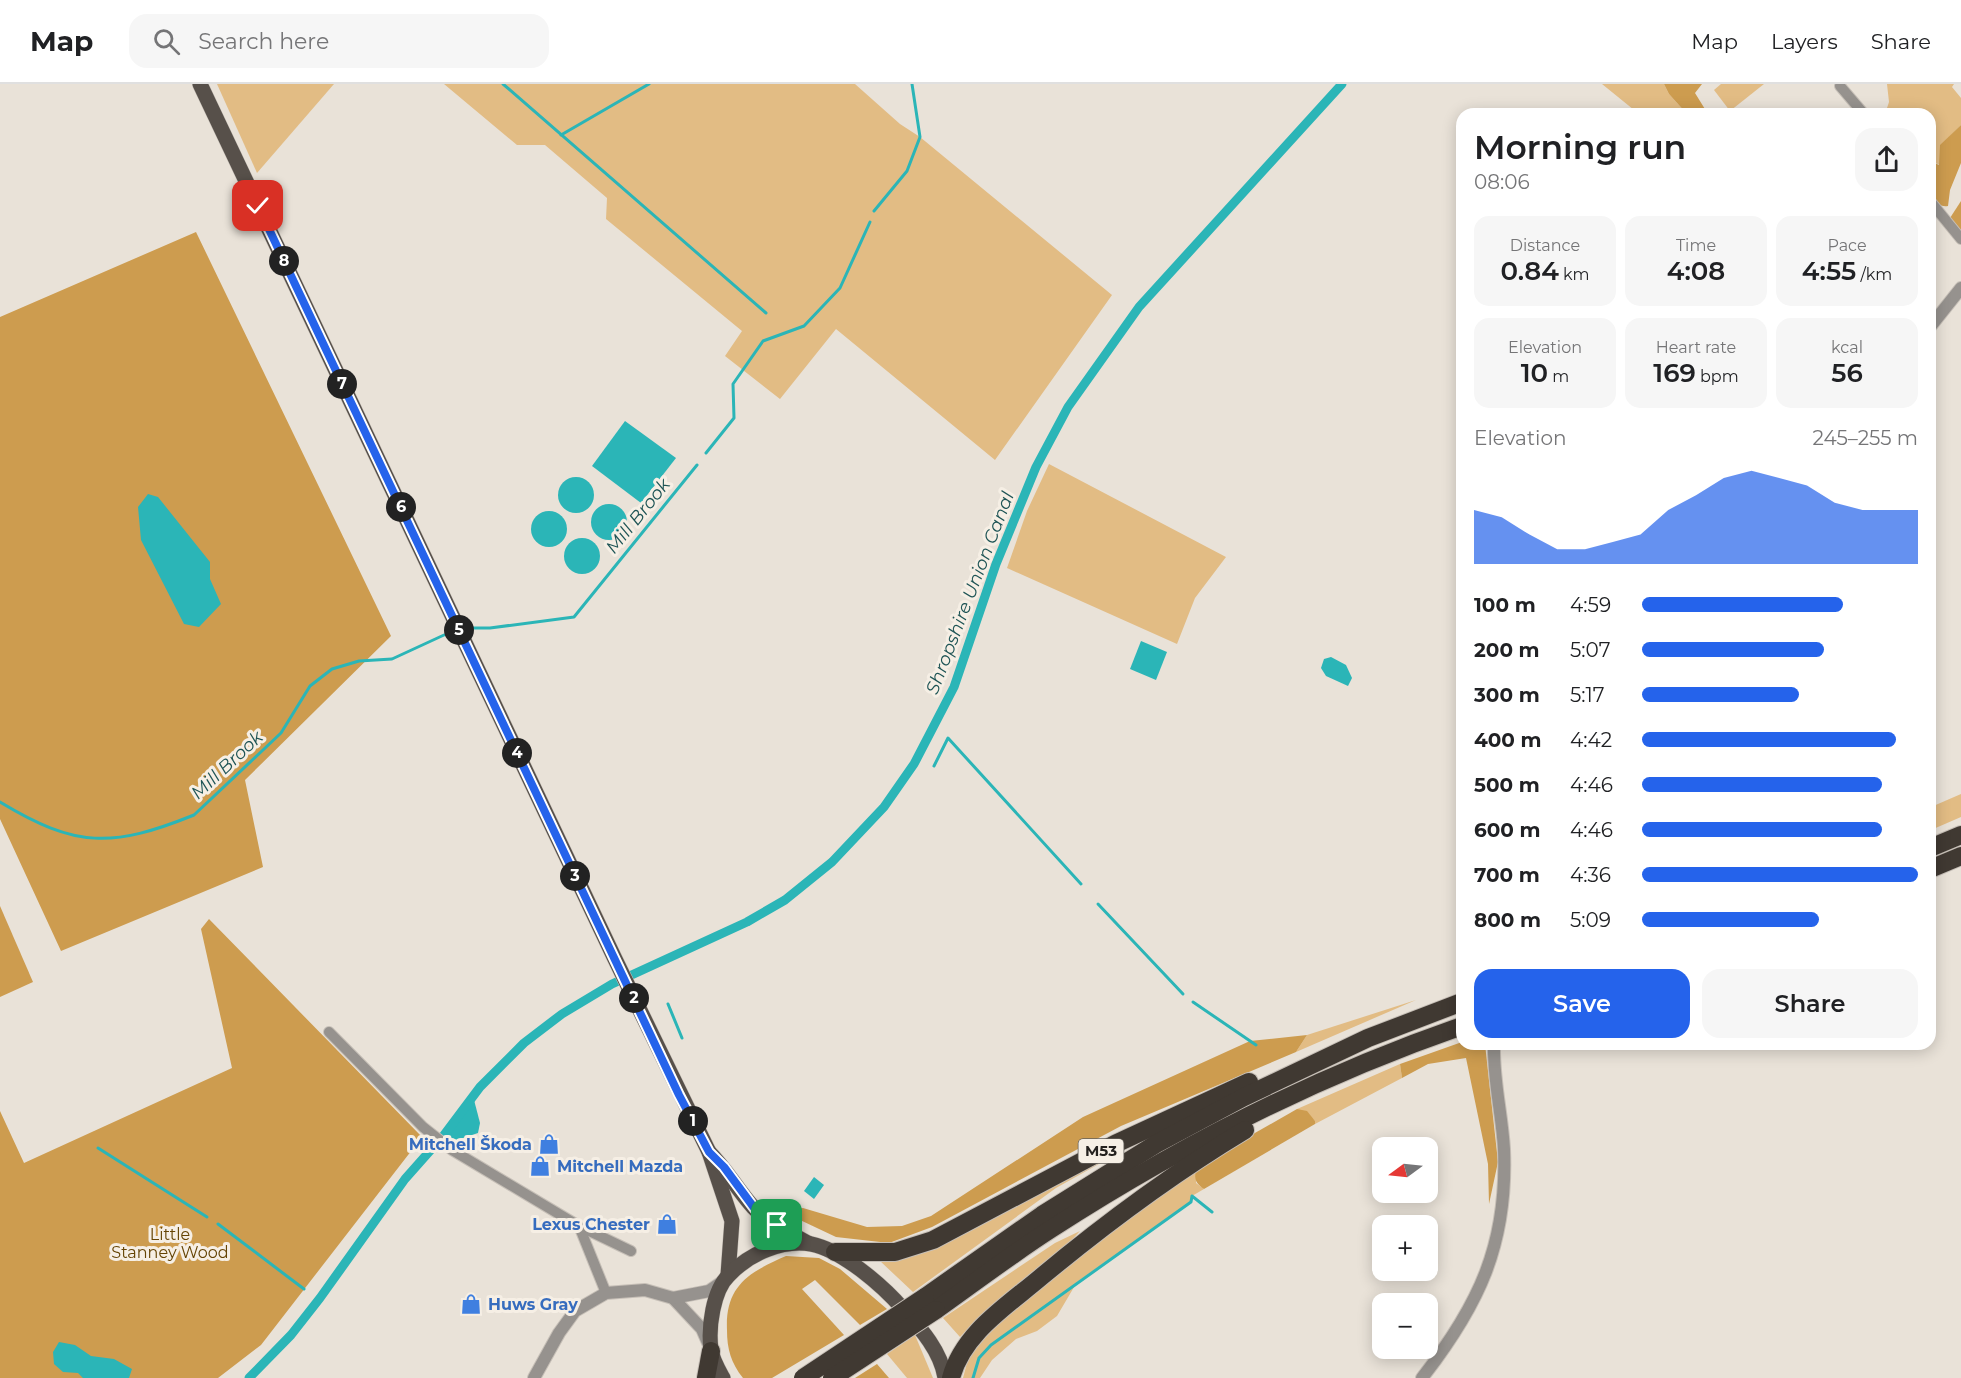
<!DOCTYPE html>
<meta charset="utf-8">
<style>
body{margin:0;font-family:Montserrat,sans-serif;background:#f6f6f6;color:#202124;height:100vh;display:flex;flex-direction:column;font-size:22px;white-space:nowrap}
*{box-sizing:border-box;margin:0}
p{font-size:20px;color:#757577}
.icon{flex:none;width:33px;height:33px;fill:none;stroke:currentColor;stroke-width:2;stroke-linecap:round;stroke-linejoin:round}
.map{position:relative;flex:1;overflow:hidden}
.details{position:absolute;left:1456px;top:24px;width:480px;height:942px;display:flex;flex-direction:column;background:#fff;border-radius:18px;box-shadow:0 3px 15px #0003}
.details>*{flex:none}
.needle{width:39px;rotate:255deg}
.controls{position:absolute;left:1372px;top:1053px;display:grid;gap:12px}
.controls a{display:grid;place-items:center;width:66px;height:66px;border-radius:12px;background:#fff;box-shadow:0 3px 15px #0003;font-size:30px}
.pin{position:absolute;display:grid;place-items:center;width:51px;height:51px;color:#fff;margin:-26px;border-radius:12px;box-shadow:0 3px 9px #0006}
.km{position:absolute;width:30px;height:30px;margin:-15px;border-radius:50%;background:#222;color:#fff;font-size:16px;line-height:30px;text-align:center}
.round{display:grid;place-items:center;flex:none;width:63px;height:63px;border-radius:18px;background:#f6f6f6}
.summary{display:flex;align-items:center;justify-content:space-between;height:102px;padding:0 18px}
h1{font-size:33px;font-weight:600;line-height:45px}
.stats{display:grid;grid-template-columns:repeat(3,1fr);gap:9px;height:102px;padding:6px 18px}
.stats div{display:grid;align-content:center;border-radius:15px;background:#f6f6f6;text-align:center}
.stats b{font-size:26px;font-weight:600}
.stats small{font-size:16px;font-weight:400}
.stats p{font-size:16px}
.chart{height:168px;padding:12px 18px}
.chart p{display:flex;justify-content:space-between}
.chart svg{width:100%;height:108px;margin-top:6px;fill:#2563eb;opacity:.7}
.action{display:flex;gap:12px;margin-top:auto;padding:12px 18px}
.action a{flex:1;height:69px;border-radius:18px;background:#2563eb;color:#fff;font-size:24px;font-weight:600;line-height:69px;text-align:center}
.action a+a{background:#f6f6f6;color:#202124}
ul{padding:0 18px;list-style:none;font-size:20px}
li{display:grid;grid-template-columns:96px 72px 1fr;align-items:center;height:45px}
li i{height:15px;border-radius:8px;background:#2563eb}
header{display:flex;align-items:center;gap:36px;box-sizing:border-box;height:84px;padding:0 30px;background:#fff;border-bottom:2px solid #e0e0e0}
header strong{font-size:28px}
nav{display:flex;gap:33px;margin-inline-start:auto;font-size:21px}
.search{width:420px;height:54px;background:#f6f6f6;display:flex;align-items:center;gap:15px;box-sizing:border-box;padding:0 21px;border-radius:18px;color:#757577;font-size:22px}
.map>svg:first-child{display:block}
</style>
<header>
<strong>Map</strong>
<div class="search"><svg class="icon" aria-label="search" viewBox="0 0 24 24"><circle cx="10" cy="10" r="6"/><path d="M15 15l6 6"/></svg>Search here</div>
<nav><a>Map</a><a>Layers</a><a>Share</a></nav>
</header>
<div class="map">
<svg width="1961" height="1294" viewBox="0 0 1961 1294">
<rect width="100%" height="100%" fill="#e9e2d8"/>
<g fill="#e2bc84">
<polygon points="217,0 334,0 257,89"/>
<polygon points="444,0 855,0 900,40 920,53 1112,211 995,376 836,245 780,315 725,272 742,247 606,135 607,114 545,61 517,61"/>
<polygon points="1602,0 1664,0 1669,10 1687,30 1639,30"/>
<polygon points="1721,0 1764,0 1730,27 1714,6"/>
<polygon points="1887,0 1954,0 1952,3 1961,14 1961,41 1941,61 1940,81 1931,77 1930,30 1885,30 1889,18"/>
<polygon points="1049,380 1226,473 1195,514 1177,560 1007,484 1027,427"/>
<polygon points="1961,710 1961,733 1931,746 1931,723"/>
<polygon points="1462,810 1462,902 1458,904"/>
<polygon points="1416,916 1296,968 1307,951"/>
<polygon points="1400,980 1402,994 1315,1040 1315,1037 1297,1025"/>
<polygon points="1110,1068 1113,1072 1056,1104 913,1208 880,1177 901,1176 922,1168"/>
<polygon points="1197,1082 1196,1099 1204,1105 1192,1112 1191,1118 1077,1198 1057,1232 1037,1247 1016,1255 992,1276 980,1294 963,1294 968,1275 978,1257 1052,1193"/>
<path d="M1080,1147C1045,1187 997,1215 960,1253L943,1234L1055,1159Z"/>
<polygon points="915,1251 933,1294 907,1294 887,1270"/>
</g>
<g fill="#cd9c4f">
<polygon points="1664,0 1702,0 1695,9 1708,30 1687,30 1669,10"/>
<path d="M1961,41V79L1950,106L1948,122C1926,125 1931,90 1930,77L1939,81L1940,61Z"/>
<polygon points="1961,117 1961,148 1950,134"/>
<polygon points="196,148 391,552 245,696 263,783 61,867 0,735 0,233"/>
<polygon points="0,822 33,898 0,913"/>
<polygon points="209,835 422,1053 261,1261 218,1294 0,1294 0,1027 24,1079 232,984 201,845"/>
<polygon points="1307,951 1296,968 1121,1042 932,1143 889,1159 836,1153 781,1127 803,1124 867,1143 902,1142 931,1132 1083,1033 1250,957"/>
<polygon points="1462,958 1462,960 1485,960 1498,1078 1489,1120 1488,1080 1466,974 1428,980 1402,994 1400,980"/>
<path d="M1297,1025L1307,1027L1315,1037V1040L1204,1105C1194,1098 1194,1094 1197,1082Z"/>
<path d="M786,1172L819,1174L840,1185L887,1225L860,1241L815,1196L802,1205L844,1251L772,1294H743C731,1279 727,1265 727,1246C725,1202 749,1188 786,1172Z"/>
<polygon points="877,1280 889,1294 855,1294"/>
</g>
<g fill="#2bb5b7">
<polygon points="625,337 676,374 641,419 592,382"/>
<circle cx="576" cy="411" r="18"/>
<polygon points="148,410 158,413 210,478 210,495 221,520 199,543 184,540 141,456 138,423"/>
<circle cx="609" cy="438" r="18"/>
<circle cx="549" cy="445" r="18"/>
<circle cx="582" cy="472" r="18"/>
<polygon points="1141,557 1167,568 1156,596 1130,585"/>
<polygon points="1331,573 1346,581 1352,594 1348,602 1326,592 1321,584 1324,575"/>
<polygon points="473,1012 480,1039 478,1049 457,1056 444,1051"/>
<polygon points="814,1093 824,1101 814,1115 804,1107"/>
<polygon points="59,1258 75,1261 91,1272 114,1275 132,1285 129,1294 83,1294 78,1289 63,1288 54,1280 53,1268"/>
</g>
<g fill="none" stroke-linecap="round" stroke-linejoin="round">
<g stroke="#2bb5b7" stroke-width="3">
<polyline points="503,0 766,229"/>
<polyline points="561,51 649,0"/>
<polyline points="874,127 907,87 920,53 912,0"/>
<polyline points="706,369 734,334 733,300 763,257 804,242 840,204 870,138"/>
<polyline points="472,544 490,544 574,533 697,381"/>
<polyline points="934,682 948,654 1081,800"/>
<path d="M0,718C76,764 112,764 194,731L281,649L310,602L332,585L359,577L392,575L444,551"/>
<polyline points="1098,820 1183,910"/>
<polyline points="1193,918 1256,961"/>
<polyline points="668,920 682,954"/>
<polyline points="98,1064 207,1133"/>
<polyline points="218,1140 304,1205"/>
<polyline points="973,1294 979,1274 991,1261 1191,1118 1192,1112 1212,1128"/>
</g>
<polyline stroke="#2bb5b7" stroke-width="9" points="249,1294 291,1251 320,1214 405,1095 444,1051 480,1003 524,959 562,930 612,900 747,838 785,816 832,778 884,723 914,680 954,603 996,480 1036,383 1068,323 1139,223 1342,0"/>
<g stroke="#c6bfb7" stroke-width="12">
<g id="minor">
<polyline points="1840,2 1864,30"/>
<polyline points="1930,117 1961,155"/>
<polyline points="329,948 423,1043 452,1066 579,1142 631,1167"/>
<polyline points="579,1142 606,1209"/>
</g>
</g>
<g stroke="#c6bfb7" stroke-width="14">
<g id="tertiary">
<polyline points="1930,243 1961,204"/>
<polyline points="673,1214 702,1245 709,1261"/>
<polyline points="534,1294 559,1249 575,1227 606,1209 645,1206 673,1214 709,1207 725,1196"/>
<path d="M1422,1294C1479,1221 1508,1160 1504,1065C1502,1030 1493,996 1494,960"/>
</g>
</g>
<g stroke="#c6bfb7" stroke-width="16">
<g id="primary">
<polyline points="200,0 615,875 709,1068 732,1137 728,1191"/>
<path d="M709,1068C726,1085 737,1105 753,1123C768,1139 790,1149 808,1159"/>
<path d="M723,1294C718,1285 712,1275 711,1265C708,1244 713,1206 729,1191C749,1170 782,1155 811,1160C842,1166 883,1202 903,1225C921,1245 941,1267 945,1294"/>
</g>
</g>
<g stroke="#c6bfb7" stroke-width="20">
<g id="motorway">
<polyline points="1930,764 1961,751"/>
<polyline points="1930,785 1961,772"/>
<polyline points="835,1168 895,1168 933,1156 1115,1060 1249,998"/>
<polyline points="925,1213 1042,1131 1156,1060 1244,1013 1368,954 1462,918"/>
<path d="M936,1226C974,1199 1012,1170 1051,1145C1179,1062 1318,992 1462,942"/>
<polyline points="706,1294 711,1267"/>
<path d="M951,1294C963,1249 1007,1222 1041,1193C1106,1139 1172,1090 1245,1046"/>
</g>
</g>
<use href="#minor" stroke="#96928e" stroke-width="10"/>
<use href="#tertiary" stroke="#96928e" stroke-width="12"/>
<use href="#primary" stroke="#57504a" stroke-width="15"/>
<use href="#motorway" stroke="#403932" stroke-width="18"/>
<g stroke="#c6bfb7" stroke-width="20" stroke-linecap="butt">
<g id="motorway-bridge">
<polyline points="803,1294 925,1213"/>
<polyline points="832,1294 936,1226"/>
</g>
</g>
<use href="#motorway-bridge" stroke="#403932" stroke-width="18"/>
</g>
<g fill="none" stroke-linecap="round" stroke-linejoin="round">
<g stroke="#fff" stroke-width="12">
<polyline id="route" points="258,122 679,1011 709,1068 724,1083 755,1125 777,1141"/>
</g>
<use href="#route" stroke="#2563eb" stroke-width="8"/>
</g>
<defs>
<g id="shop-bare" transform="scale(1.62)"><path d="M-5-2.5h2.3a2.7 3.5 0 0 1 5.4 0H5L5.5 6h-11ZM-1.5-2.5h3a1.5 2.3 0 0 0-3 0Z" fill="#3f7fe0" stroke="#f6efe5" stroke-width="2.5" paint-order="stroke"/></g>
</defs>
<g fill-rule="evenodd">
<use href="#shop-bare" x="549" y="1060"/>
<use href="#shop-bare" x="540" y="1082"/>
<use href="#shop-bare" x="667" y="1140"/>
<use href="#shop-bare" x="471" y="1220"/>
</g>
<g text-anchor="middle" stroke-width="6" stroke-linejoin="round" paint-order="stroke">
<rect fill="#f6efe5" stroke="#635f5a" stroke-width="1.5" x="1078.5" y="1055" width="45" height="24" rx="4.5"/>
<g font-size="15" font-weight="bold" fill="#24211e">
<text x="1101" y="1072">M53</text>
</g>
<g font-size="16" font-weight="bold" fill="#366cbe" stroke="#f6efe5" text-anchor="end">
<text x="532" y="1066">Mitchell Škoda</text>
<text x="557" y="1088" text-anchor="start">Mitchell Mazda</text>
<text x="650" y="1146">Lexus Chester</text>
<text x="488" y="1226" text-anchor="start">Huws Gray</text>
</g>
<g font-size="16" fill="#654404" stroke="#f6efe5">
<text x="170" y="1156">Little<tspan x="170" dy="18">Stanney Wood</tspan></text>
</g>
<g font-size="18" font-style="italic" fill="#1e5455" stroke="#f6efe5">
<text transform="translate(638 432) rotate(-51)" y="6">Mill Brook</text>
<text transform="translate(970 509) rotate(-69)" y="6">Shropshire Union Canal</text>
<text transform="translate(227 681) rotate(-43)" y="6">Mill Brook</text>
</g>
</g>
</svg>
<div class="controls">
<a><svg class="needle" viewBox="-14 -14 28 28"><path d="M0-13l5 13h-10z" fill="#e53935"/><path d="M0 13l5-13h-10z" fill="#757577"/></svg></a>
<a>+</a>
<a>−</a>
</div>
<div class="pin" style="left:777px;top:1141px;background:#1e9e55"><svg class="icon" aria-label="arrive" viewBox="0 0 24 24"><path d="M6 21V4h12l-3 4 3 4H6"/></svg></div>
<div class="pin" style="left:258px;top:122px;background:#d93025"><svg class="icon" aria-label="check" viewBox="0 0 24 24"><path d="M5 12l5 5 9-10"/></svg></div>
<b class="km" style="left:693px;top:1037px">1</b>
<b class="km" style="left:634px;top:914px">2</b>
<b class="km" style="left:575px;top:792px">3</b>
<b class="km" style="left:517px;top:669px">4</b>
<b class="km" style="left:459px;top:546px">5</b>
<b class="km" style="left:401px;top:423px">6</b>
<b class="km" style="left:342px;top:300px">7</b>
<b class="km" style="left:284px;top:177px">8</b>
<section class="details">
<div class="summary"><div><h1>Morning run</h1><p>08:06</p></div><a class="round"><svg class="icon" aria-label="share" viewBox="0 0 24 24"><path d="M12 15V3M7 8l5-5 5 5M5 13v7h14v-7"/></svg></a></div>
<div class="stats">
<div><p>Distance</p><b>0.84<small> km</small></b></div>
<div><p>Time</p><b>4:08</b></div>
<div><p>Pace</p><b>4:55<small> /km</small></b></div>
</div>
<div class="stats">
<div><p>Elevation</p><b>10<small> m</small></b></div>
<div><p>Heart rate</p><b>169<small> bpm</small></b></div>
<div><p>kcal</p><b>56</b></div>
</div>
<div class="chart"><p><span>Elevation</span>245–255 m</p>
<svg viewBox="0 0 160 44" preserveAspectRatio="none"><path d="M0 44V22L10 25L20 32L30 38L40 38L50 35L60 32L70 22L80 16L90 9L100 6L110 9L120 12L130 19L140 22L150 22L160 22V44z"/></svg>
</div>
<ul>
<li><b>100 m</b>4:59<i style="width:73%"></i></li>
<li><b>200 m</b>5:07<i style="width:66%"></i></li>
<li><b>300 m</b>5:17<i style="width:57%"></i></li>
<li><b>400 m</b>4:42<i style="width:92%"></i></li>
<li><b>500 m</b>4:46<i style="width:87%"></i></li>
<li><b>600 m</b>4:46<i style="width:87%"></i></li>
<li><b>700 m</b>4:36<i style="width:100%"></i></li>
<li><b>800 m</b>5:09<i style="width:64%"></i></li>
</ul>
<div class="action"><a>Save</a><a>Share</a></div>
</section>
</div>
